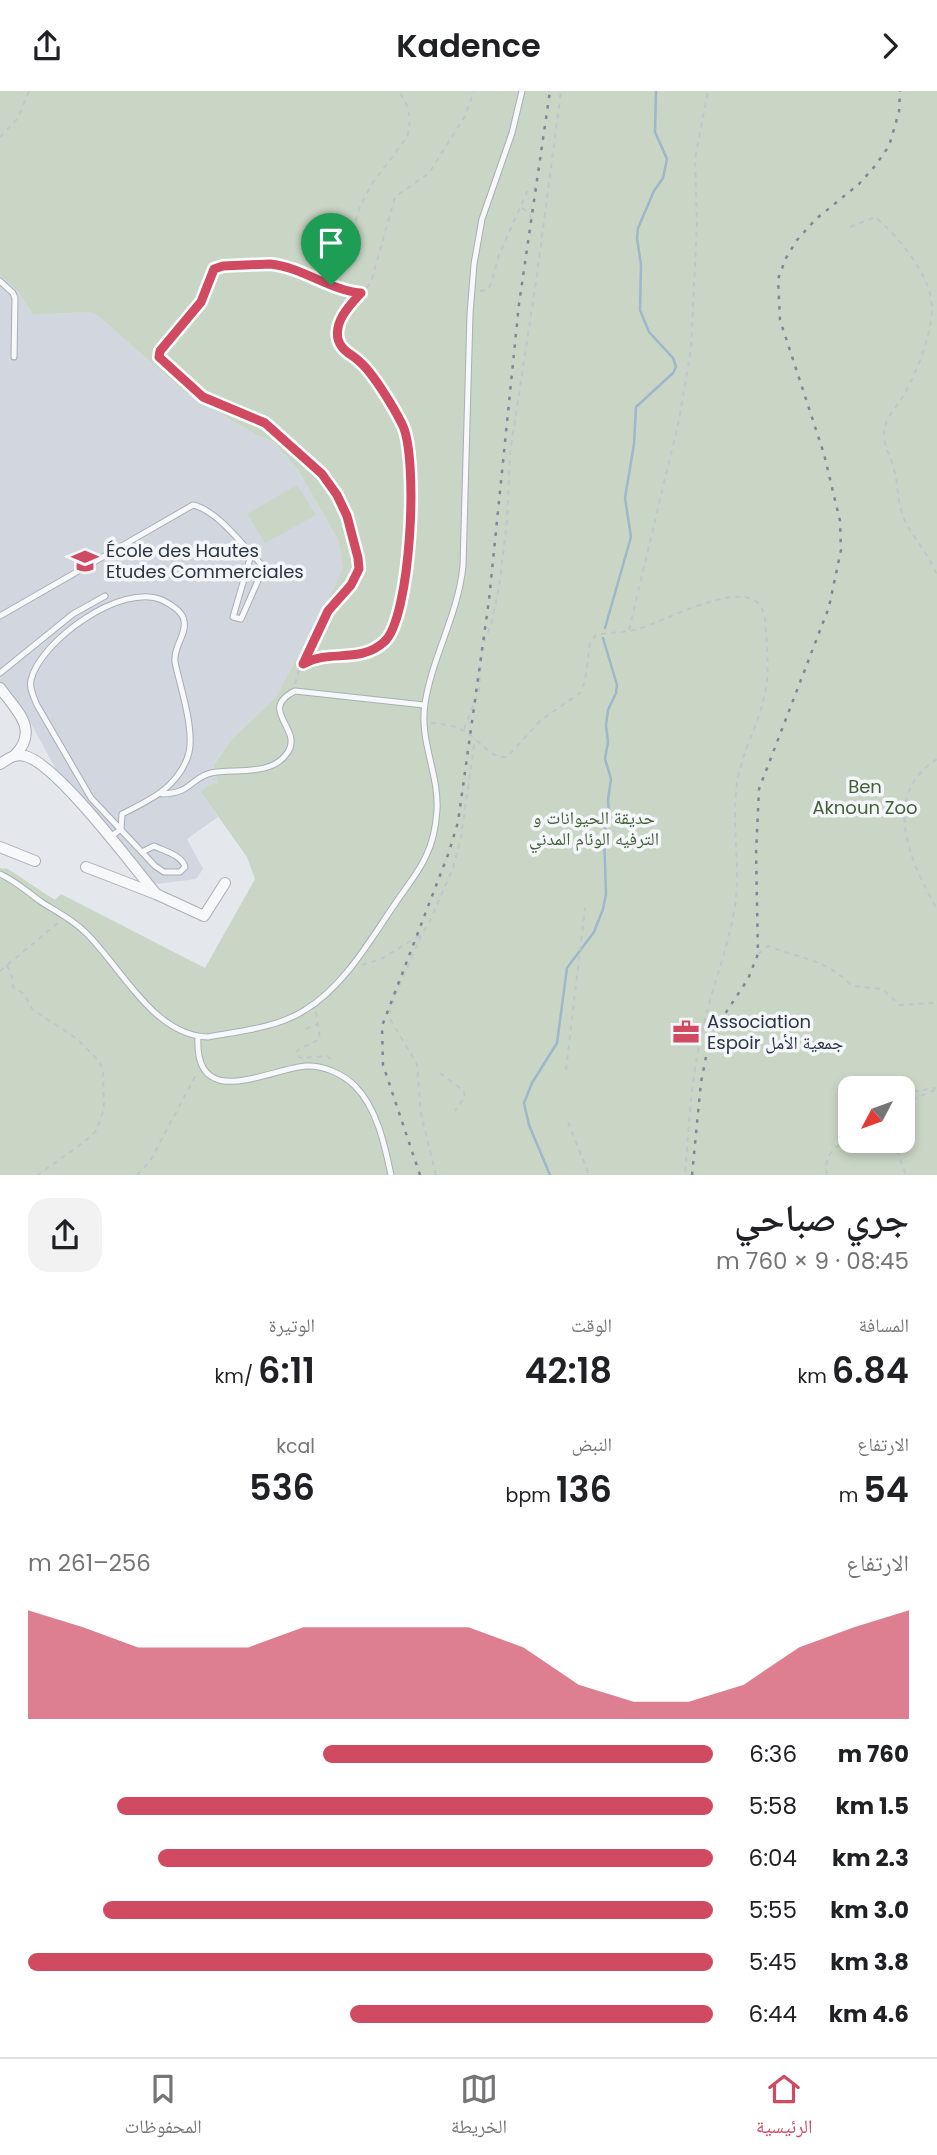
<!DOCTYPE html>
<html lang="ar">
<meta charset="utf-8">
<style>
body{margin:0;font-family:Poppins,"Noto Naskh Arabic",sans-serif;background:#f2f2f2;color:#202124;direction:rtl;height:100vh;display:flex;flex-direction:column;font-size:26px;white-space:nowrap}
*{box-sizing:border-box;margin:0}
p{font-size:23px;color:#757577}
.icon{flex:none;width:38px;height:38px;fill:none;stroke:currentColor;stroke-width:2;stroke-linecap:round;stroke-linejoin:round}
.map{position:relative;height:1084px;overflow:hidden;direction:ltr}
.details{display:flex;flex-direction:column;background:#fff;flex:1}
.details>*{flex:none}
.needle{width:46px;rotate:229deg}
.tools{position:absolute;left:838px;top:985px;display:grid;gap:14px}
.tools a{display:grid;place-items:center;width:77px;height:77px;border-radius:14px;background:#fff;box-shadow:0 4px 10px #0003;font-size:35px}
.pin{position:absolute;display:grid;place-items:center;width:60px;height:60px;color:#fff;margin:-72px -30px;border-radius:50% 50% 50% 0;rotate:-45deg;box-shadow:0 0 7px #0007}
.pin .icon{rotate:45deg}
.round{display:grid;place-items:center;flex:none;width:74px;height:74px;border-radius:21px;background:#f2f2f2}
.head{display:flex;align-items:center;justify-content:space-between;height:119px;padding:0 28px}
h1{font-size:38px;font-weight:600;line-height:52px}
.metrics{display:grid;grid-template-columns:repeat(3,1fr);gap:10px;height:119px;padding:7px 28px}
.metrics div{display:grid;align-content:center}
.metrics b{font-size:35px;font-weight:600}
.metrics small{font-size:19px;font-weight:400}
.metrics p{font-size:19px}
.chart{height:196px;padding:14px 28px}
.chart p{display:flex;justify-content:space-between}
.chart svg{width:100%;height:126px;margin-top:7px;fill:#d04a62;opacity:.7}
ul{padding:0 28px;list-style:none;font-size:23px}
li{display:grid;grid-template-columns:112px 84px 1fr;align-items:center;height:52px}
li i{height:18px;border-radius:9px;background:#d04a62}
header{display:flex;justify-content:space-between;align-items:center;height:91px;padding:0 28px;background:#fff;font-size:32px;font-weight:600}
.dock{display:flex;justify-content:space-around;align-items:center;height:98px;border-top:2px solid #e0e0e0;background:#fff;font-size:19px;color:#757577}
.dock a{display:grid;justify-items:center;gap:4px}
.dock .selected{color:#d04a62}
.map>svg:first-child{display:block}
</style>
<header><svg class="icon" aria-label="forward" viewBox="0 0 24 24"><path d="M9 5l7 7-7 7"/></svg>Kadence<svg class="icon" aria-label="share" viewBox="0 0 24 24"><path d="M12 15V3M7 8l5-5 5 5M5 13v7h14v-7"/></svg></header>
<div class="map">
<svg width="937" height="1084" viewBox="0 0 937 1084">
<rect width="100%" height="100%" fill="#e4e7ec"/>
<polygon fill="#d2d6de" points="0,184 19,202 33,224 90,221 98,225 187,303 258,345 272,350 297,377 338,449 343,477 339,488 276,606 232,648 214,672 218,693 200,700 218,726 187,748 203,778 196,788 156,793 58,682 28,627 0,592"/>
<g fill="#cad6c5" fill-rule="evenodd">
<path d="M0,0H937V1084H0V777L8,778L55,809L61,803L205,877L255,788L247,766L200,700L214,692L218,693L214,673L232,648L276,606L335,495L343,477L338,449L297,377L272,350L258,345L187,303L98,225L90,221L33,224L19,202L0,184ZM850,998H903V1050H850Z"/>
<polygon points="297,394 316,424 265,452 247,423"/>
</g>
<g fill="none" stroke-linecap="round" stroke-linejoin="round">
<g stroke="#9fb6cb" stroke-width="2.5">
<polyline points="605,537 631,446 625,407 634,353 636,316 673,282 676,276 673,267 649,241 640,219 641,174 637,147 638,137 654,100 663,87 667,68 655,41 656,0"/>
<polyline points="550,1084 529,1034 524,1012 532,992 557,952 567,877 594,841 603,818 606,803 604,742 609,722 608,709 611,688 605,668 608,651 606,634 608,619 616,602 617,594 603,547"/>
</g>
<g stroke="#a9aeb6" stroke-width="7">
<g id="service">
<polyline points="0,190 13,202 15,207 14,266"/>
<path d="M0,525L193,414C218,419 245,458 264,476L241,528L233,526L251,464"/>
<polyline points="0,582 73,523 105,505"/>
<path d="M162,703C193,702 190,687 211,682C235,677 272,686 288,661C303,637 257,619 295,600L424,614"/>
<path d="M109,747L121,738L122,723C150,709 177,697 188,665C196,641 180,596 175,571C173,556 187,543 184,530C183,520 170,513 162,509C122,491 40,550 31,589C29,598 34,606 37,614L91,707L155,775L164,781H180L185,776C182,764 164,760 154,755L142,761"/>
<path d="M0,783C14,789 28,801 40,810C55,820 72,828 85,841C120,874 153,945 208,946C240,940 277,937 305,919C345,895 371,847 397,810C407,795 419,781 426,765C433,751 436,734 437,719C439,683 419,649 425,613C432,566 458,524 463,475L470,223L474,173L482,128L512,42L522,0"/>
<path d="M198,946C194,1022 268,978 306,975C323,974 343,983 355,995C377,1017 385,1055 391,1084"/>
</g>
</g>
<g stroke="#a9aeb6" stroke-width="12">
<g id="minor">
<path d="M0,597C16,619 40,639 15,664"/>
<path d="M0,673C8,668 15,662 25,665C56,672 133,775 156,803"/>
<polyline points="0,756 35,770"/>
<polyline points="86,776 156,803 204,825 225,792"/>
</g>
</g>
<g stroke="#c2c5cb" stroke-width="2" stroke-dasharray="5 5" stroke-linecap="butt">
<polyline points="0,46 18,27 29,0"/>
<polyline points="522,117 528,121 532,128"/>
<path d="M850,136L875,126C896,143 927,180 931,208C936,235 918,277 906,300C898,317 882,327 884,347C885,358 892,368 894,378C899,396 897,413 905,430C915,450 930,464 937,485"/>
<path d="M332,193L347,174L352,165L353,139L360,115L372,93L407,46C412,28 410,14 398,0"/>
<polyline points="480,200 487,199 490,195 499,164 527,101 536,96"/>
<polyline points="629,539 679,329 691,258 697,133 695,68 708,0"/>
<path d="M303,572L328,520L351,494L359,478L358,466L347,425L337,404L322,383L265,332L203,306L164,272L159,264L201,211L206,201L212,180L218,176C251,169 284,173 315,186C331,192 344,201 361,203"/>
<path d="M295,593C297,586 298,578 303,573C318,558 361,575 387,548C410,525 417,366 403,335C395,316 376,287 362,272C356,266 347,262 341,256L337,245L340,230L371,191L395,106L429,82L465,25L474,0"/>
<path d="M431,632C442,633 454,634 464,640C479,647 489,668 507,666L541,629L580,602L585,590L590,552L596,544C610,541 624,542 638,538C665,530 728,495 754,509C766,516 765,531 766,542C768,565 769,589 763,611C756,638 741,664 737,692C731,734 741,774 735,814C729,856 712,895 703,937C691,985 689,1035 685,1084"/>
<polyline points="464,638 479,600 482,556 491,534 499,496 507,430 510,362 536,191 561,0"/>
<path d="M937,668C879,705 911,772 937,818"/>
<path d="M758,863L768,855C802,869 825,867 852,895L882,898L900,914L932,912L937,916"/>
<polyline points="7,874 12,886 13,896 24,903 33,919 76,947 99,970 103,979 104,1018 96,1040 84,1051 38,1084"/>
<polyline points="362,874 381,868 422,843"/>
<polyline points="0,880 59,831"/>
<polyline points="316,921 320,948 298,959 295,963 301,967 327,965 333,970"/>
<polyline points="306,938 318,933"/>
<polyline points="566,979 585,817"/>
<polyline points="440,982 464,1000 465,1006 455,1020"/>
<polyline points="837,998 850,998"/>
<polyline points="903,1002 936,997"/>
<polyline points="903,1013 937,998"/>
<polyline points="568,1031 589,1084"/>
<polyline points="893,1050 906,1084"/>
<polyline points="137,1084 150,1070 197,982"/>
<polyline points="436,1084 421,1023 417,973 391,930 390,920 396,902 422,843 430,830 453,777 461,746 475,648"/>
<path d="M827,1084C823,1064 835,1056 850,1046"/>
</g>
<use href="#service" stroke="#f7f8fa" stroke-width="5"/>
<use href="#minor" stroke="#f7f8fa" stroke-width="10"/>
<g stroke="#7d8796" stroke-width="2.5" stroke-dasharray="3.5 7" stroke-linecap="butt">
<polyline points="420,1084 383,974 382,935 449,761 458,731 489,509 519,213 550,0"/>
<polyline points="692,1084 701,991 709,951 715,938 748,888 758,863 756,763 759,698 829,516 841,459 840,430 824,363 780,229 778,188 786,167 797,149 816,128 859,93 875,75 889,55 899,21 900,0"/>
</g>
</g>
<g fill="none" stroke-linecap="round" stroke-linejoin="round">
<g stroke="#fff" stroke-width="14">
<path id="route" d="M270,173C302,176 329,199 361,202C350,214 334,230 338,248C341,260 352,263 360,271C373,282 394,317 402,333C419,365 411,528 384,551C360,573 329,558 303,573L328,520L351,494L359,478L358,467L347,425L337,404L322,383L265,332L203,306L159,266L160,260L201,211L214,178L223,175Z"/>
</g>
<use href="#route" stroke="#d04a62" stroke-width="9"/>
</g>
<defs>
<g id="university-bare" transform="scale(2.1)"><path d="M0-5L7-2L0 1L-7-2ZM-4 1L0 2.5L4 1V4Q0 6-4 4Z" fill="#d04a62" stroke="#f4f6f9" stroke-width="2.5" paint-order="stroke"/></g>
<g id="office-bare" transform="scale(2.1)"><path d="M-6-3h4V-5.5h4V-3h4V5H-6ZM-1-4.5V-3h2v-1.5ZM-6 0V1H6V0Z" fill="#d04a62" stroke="#f4f6f9" stroke-width="2.5" paint-order="stroke"/></g>
</defs>
<g fill-rule="evenodd">
<use href="#university-bare" x="85" y="470"/>
<use href="#office-bare" x="686" y="941"/>
</g>
<g text-anchor="middle" stroke-width="7" stroke-linejoin="round" paint-order="stroke">
<g font-size="18" fill="#2b3544" stroke="#f4f6f9" text-anchor="start">
<text x="106" y="466">École des Hautes<tspan x="106" dy="21">Etudes Commerciales</tspan></text>
<text x="707" y="937">Association<tspan x="707" dy="21">Espoir جمعية الأمل</tspan></text>
</g>
<g font-size="18" fill="#416038" stroke="#f4f6f9">
<text x="865" y="702">Ben<tspan x="865" dy="21">Aknoun Zoo</tspan></text>
<text x="594" y="733">حديقة الحيوانات و<tspan x="594" dy="21">الترفيه الوئام المدني</tspan></text>
</g>
</g>
</svg>
<div class="tools">
<a><svg class="needle" viewBox="-14 -14 28 28"><path d="M0-13l5 13h-10z" fill="#e53935"/><path d="M0 13l5-13h-10z" fill="#757577"/></svg></a>
</div>
<div class="pin" style="left:331px;top:194px;background:#1e9e55"><svg class="icon" aria-label="arrive" viewBox="0 0 24 24"><path d="M6 21V4h12l-3 4 3 4H6"/></svg></div>
</div>
<section class="details">
<div class="head"><div><h1>جري صباحي</h1><p>08:45 · 9 × 760 m</p></div><a class="round"><svg class="icon" aria-label="share" viewBox="0 0 24 24"><path d="M12 15V3M7 8l5-5 5 5M5 13v7h14v-7"/></svg></a></div>
<div class="metrics">
<div><p>المسافة</p><b>6.84<small> km</small></b></div>
<div><p>الوقت</p><b>42:18</b></div>
<div><p>الوتيرة</p><b>6:11<small> /km</small></b></div>
</div>
<div class="metrics">
<div><p>الارتفاع</p><b>54<small> m</small></b></div>
<div><p>النبض</p><b>136<small> bpm</small></b></div>
<div><p>kcal</p><b>536</b></div>
</div>
<div class="chart"><p><span>الارتفاع</span>256–261 m</p>
<svg viewBox="0 0 160 44" preserveAspectRatio="none"><path d="M0 44V6L10 12L20 19L30 19L40 19L50 12L60 12L70 12L80 12L90 19L100 32L110 38L120 38L130 32L140 19L150 12L160 6V44z"/></svg>
</div>
<ul>
<li><b>760 m</b>6:36<i style="width:57%"></i></li>
<li><b>1.5 km</b>5:58<i style="width:87%"></i></li>
<li><b>2.3 km</b>6:04<i style="width:81%"></i></li>
<li><b>3.0 km</b>5:55<i style="width:89%"></i></li>
<li><b>3.8 km</b>5:45<i style="width:100%"></i></li>
<li><b>4.6 km</b>6:44<i style="width:53%"></i></li>
</ul>
</section>
<nav class="dock">
<a class="selected"><svg class="icon" aria-label="home" viewBox="0 0 24 24"><path d="M3 11l9-7 9 7M6 9v11h12V9"/></svg>الرئيسية</a>
<a><svg class="icon" aria-label="map" viewBox="0 0 24 24"><path d="M3 6l6-2 6 2 6-2v14l-6 2-6-2-6 2zM9 4v14M15 6v14"/></svg>الخريطة</a>
<a><svg class="icon" aria-label="saved" viewBox="0 0 24 24"><path d="M7 4h10v16l-5-4-5 4z"/></svg>المحفوظات</a>
</nav>
